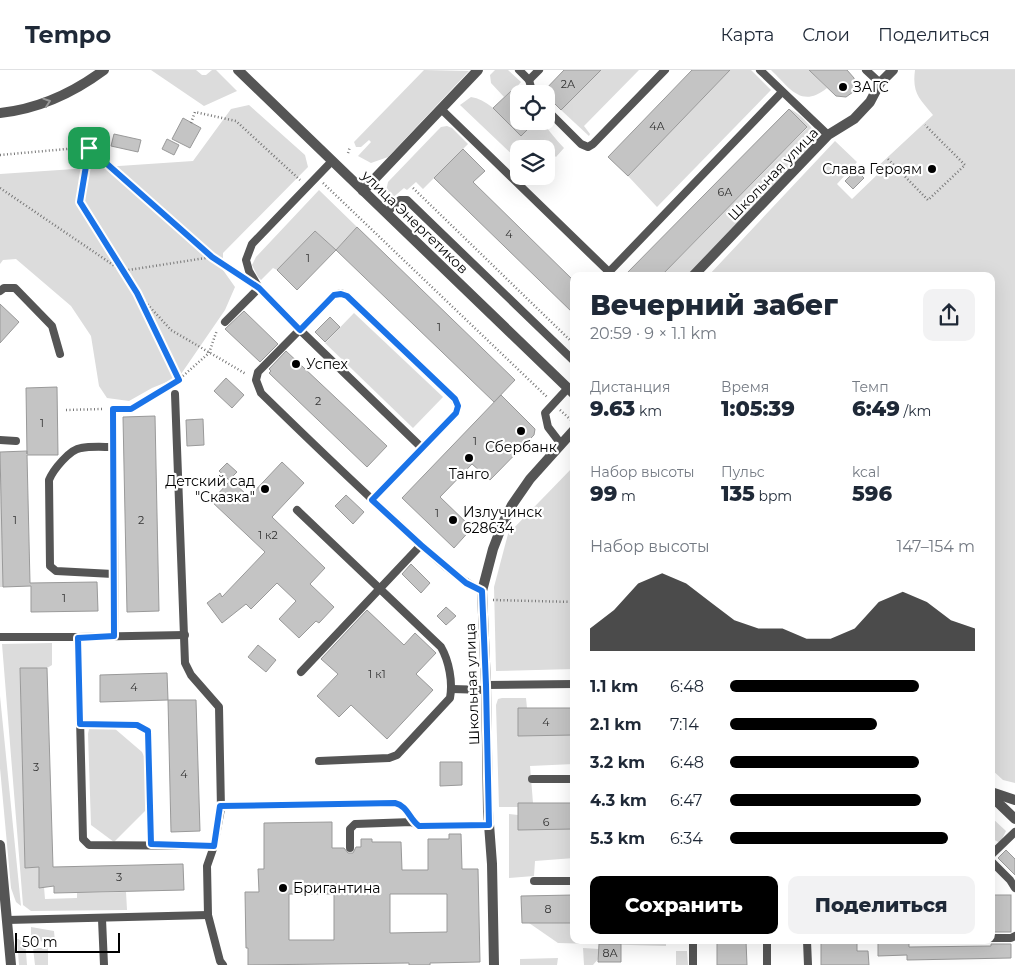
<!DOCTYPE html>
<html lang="ru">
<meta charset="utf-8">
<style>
body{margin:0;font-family:Montserrat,sans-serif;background:#f2f2f3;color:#1f2937;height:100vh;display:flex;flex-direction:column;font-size:19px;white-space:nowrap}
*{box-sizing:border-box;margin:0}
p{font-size:16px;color:#747a83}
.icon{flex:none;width:28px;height:28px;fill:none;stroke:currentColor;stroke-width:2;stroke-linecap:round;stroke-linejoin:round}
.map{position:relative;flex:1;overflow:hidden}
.sheet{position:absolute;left:570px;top:202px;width:425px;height:672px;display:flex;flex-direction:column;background:#fff;border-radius:10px;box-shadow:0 5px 20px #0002}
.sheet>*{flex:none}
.buttons{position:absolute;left:510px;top:15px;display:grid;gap:10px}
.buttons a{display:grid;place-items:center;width:45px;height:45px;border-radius:10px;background:#fff;box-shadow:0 5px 20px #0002;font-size:25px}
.scale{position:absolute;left:15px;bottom:12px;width:105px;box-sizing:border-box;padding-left:5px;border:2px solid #000;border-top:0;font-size:14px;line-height:18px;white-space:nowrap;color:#000;-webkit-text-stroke:4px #fff;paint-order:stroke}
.pin{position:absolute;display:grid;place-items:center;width:42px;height:42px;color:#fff;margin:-21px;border-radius:10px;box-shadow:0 2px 8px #0006}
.round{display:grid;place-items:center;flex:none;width:52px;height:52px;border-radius:10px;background:#f2f2f3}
.overview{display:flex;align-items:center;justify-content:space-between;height:85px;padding:0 20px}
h1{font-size:28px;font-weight:800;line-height:38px}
.stats{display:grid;grid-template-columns:repeat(3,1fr);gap:8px;height:85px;padding:5px 20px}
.stats div{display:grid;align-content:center}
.stats b{font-size:21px;font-weight:800}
.stats small{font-size:14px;font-weight:400}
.stats p{font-size:14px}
.chart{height:140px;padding:10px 20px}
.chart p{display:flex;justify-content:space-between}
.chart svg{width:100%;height:90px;margin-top:5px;fill:#000;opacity:.7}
.action{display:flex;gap:10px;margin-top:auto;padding:10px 20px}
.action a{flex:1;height:58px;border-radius:10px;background:#000;color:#fff;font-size:20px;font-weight:800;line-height:58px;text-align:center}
.action a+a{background:#f2f2f3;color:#1f2937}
ul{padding:0 20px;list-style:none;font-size:16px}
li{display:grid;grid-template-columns:80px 60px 1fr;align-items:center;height:38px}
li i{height:12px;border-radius:6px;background:#000}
header{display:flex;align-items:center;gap:30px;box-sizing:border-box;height:70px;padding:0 25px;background:#fff;border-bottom:1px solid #e0e1e3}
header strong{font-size:24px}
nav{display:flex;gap:28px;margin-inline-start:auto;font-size:18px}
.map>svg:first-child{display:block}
</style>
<header>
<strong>Tempo</strong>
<nav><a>Карта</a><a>Слои</a><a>Поделиться</a></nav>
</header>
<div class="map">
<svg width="1015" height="895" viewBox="0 0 1015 895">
<rect width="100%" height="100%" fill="#fff"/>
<g fill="#dcdcdc">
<polygon points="151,0 196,0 202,5 206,5 212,0 216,0 237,21 204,36"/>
<polygon points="424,0 469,1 388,87 371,93 358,86 371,72 369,70 361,77 356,77 354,72"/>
<polygon points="495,0 508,0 521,12 514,20 519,25 519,29 511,21 504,27 491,13 490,5"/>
<polygon points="601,0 639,0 584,56 590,64 589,66 561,40"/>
<polygon points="730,0 751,0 771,20 657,137 628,106"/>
<path d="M771,0H809L827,18C801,39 790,18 771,0Z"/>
<path d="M915,0H1015V713L1003,710L991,699V206H708L835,71L857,92L837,114L852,129L880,102L876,98L933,45C919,28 912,23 915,0Z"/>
<path d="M471,27C491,30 507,52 521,66L536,51H541C549,60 555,69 564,78L556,87L542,74L538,79H519V91L460,35Z"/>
<polygon points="249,35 305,85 308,97 223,183 223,200 235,217 225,240 179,307 152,318 129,331 107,328 99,316 91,266 71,236 16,189 3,190 0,194 0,104 193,91 231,39"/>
<path d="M789,39C798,41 818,61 817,72L689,206H661L807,58Z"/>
<polygon points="447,56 452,58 468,74 423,119 416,112 407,120 404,118 390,130 385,126 388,112 437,61 441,57"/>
<polygon points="319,120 357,157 336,180 315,161 277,200 273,198 261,210 258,207 252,195 256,187"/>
<polygon points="354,243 443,327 413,358 325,273"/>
<polygon points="0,392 3,517 0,517"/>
<polygon points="574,396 574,599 496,601 494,517 508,464"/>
<polygon points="52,573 52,595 47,598 20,599 25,797 39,797 39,818 44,817 45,829 77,828 77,823 126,822 127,840 31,841 23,835 2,574"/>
<polygon points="0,626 21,836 16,832 11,818 0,698"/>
<polygon points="502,628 526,628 527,638 518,638 518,666 574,665 574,694 530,696 533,733 518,733 518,737 499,737 496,635 498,629"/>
<polygon points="114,658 142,682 147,693 147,739 114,772 91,755 88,664 89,659"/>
<polygon points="509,744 518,745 518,760 574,759 574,788 535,791 534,806 509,808"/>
<polygon points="991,747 1006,761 1000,773 991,768"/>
<polygon points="529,853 574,853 574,871 666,871 666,876 558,873"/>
<polygon points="31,857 54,861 55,872 33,871 31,869"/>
<polygon points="17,869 25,870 27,895 19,895"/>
<polygon points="33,878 48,878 48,895 35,895"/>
<polygon points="583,878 599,879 599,888 593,895 584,895"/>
<polygon points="676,881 687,881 688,895 676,895"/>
<polygon points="558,888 557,895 520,895 520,889"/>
</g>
<g fill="#c4c4c4" stroke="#999" fill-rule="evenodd">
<polygon points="564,0 601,0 561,40 543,22"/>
<polygon points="692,0 730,0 628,106 608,87"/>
<polygon points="809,0 847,0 854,8 855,17 853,22 846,27 836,26"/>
<polygon points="511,21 519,29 519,51 536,51 521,66 493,38"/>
<polygon points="789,39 807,57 661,206 624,206"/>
<polygon points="183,48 201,58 190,78 172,69"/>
<polygon points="114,64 141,70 138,82 111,76"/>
<polygon points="167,69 179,75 174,85 162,79"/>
<polygon points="463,79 485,101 473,112 574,211 574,244 434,108"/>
<polygon points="856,100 864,108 853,119 845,111"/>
<polygon points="357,157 515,310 494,332 336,180"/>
<polygon points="315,161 336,180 297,220 277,200"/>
<polygon points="0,234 19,252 0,273"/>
<polygon points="244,241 278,274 260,292 225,259"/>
<polygon points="330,247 340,257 325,272 315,262"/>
<polygon points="286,281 387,376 367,397 269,303 271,301 269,299"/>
<polygon points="226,308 244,325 232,338 214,321"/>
<polygon points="57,317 58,385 27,385 30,513 97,512 98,541 31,542 31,516 3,517 0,382 27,381 27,384 26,318"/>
<polygon points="501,325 535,359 534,365 490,410 472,394 440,427 472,458 454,478 402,428"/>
<polygon points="155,346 159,541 127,542 123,347"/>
<polygon points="203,349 204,375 187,376 186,350"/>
<polygon points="282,392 304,413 272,447 325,498 310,514 334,537 319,553 316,551 299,568 279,549 296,531 277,513 251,539 246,534 222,553 207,533 220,523 222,527 265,482 211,431 231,410 249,427"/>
<polygon points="227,393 237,402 229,410 219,401"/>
<polygon points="346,425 364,442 353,454 335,436"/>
<polygon points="411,494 430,513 421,523 402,504"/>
<polygon points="446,537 456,546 446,555 437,546"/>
<polygon points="367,540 404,575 415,563 436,583 416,604 433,620 387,669 351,635 339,647 317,626 338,604 321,589"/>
<polygon points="258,575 276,590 266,602 248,587"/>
<polygon points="20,598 47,598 53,797 183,794 184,820 54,823 54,816 39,818 39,797 25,798"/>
<polygon points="167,603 168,630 100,632 100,605"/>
<polygon points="168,630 196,630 200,761 171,762"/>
<polygon points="518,638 574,638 574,665 518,666"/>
<polygon points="440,692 462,692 462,715 440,716"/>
<polygon points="518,733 574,733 574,759 518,760"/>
<path d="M332,752V778H344L348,783H353L356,777H361V769H372V772H401L402,800H428V769H449V764H461L462,799H478L480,892L430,893V895H409V893L248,895V878H246L245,822H259L258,799H264V753ZM289,824H334V870H289ZM390,824H447V862L390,863Z"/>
<polygon points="1006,780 1015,789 1015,805 998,788"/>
<polygon points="574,825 574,853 522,853 521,826"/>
<rect x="991" y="825" width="20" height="37"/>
<polygon points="717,871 746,871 747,895 717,895"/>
<polygon points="821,871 857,871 857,881 868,881 869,895 821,895"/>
<polygon points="878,871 909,871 909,877 991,876 991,874 1011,874 1011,888 907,890 907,885 878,886"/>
<polygon points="599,874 621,874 621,892 598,892"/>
</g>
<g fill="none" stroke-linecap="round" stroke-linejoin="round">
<g stroke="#777" stroke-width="2.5" stroke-dasharray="1 2.5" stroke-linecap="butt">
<polyline points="191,53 195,42 236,51 300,110"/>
<polyline points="89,77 80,132 137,223 171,260 246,304"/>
<polyline points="348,83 350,77"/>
<polyline points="0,85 89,77 212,187 239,205"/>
<polyline points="888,89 928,130 965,95 925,55"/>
<polyline points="323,113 547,327"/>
<polyline points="0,118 122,201 212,187"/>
<polyline points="413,118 574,274"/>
<polyline points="139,227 179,310"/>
<polyline points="175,313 209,283 217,260"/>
<polyline points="123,339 131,339 166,318"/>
<polyline points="66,340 102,339"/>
<polyline points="560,340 571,350"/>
<polyline points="493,530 574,532"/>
</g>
<g stroke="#555" stroke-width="8">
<polyline points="519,0 529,10 533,24"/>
<polyline points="760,0 828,65"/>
<polyline points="866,0 880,13"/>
<polyline points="529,10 539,0"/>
<polyline points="441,39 609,202"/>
<polyline points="546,39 581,74 588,77 593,74 665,0"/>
<polyline points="332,91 252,174 246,190 249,201 259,218 300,260 422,378"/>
<polyline points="386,143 400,130 407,130 574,291"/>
<polyline points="612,206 609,202 782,22"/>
<polyline points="0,221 4,218 15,218 52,256 60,284"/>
<polyline points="225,252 259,218"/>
<polyline points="175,324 185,593 191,605 219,637 221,739 214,776 207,796 208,845 220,891 223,895"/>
<polyline points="113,339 115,566"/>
<polyline points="0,370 16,371"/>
<polyline points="561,374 548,357 545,343 568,318"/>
<path d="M113,377C103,377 91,376 81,378C70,379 53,400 49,410L50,496L56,501L113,504"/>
<path d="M372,430L456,343L458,336L453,327L347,226L341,223L334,225L258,302L256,310L261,323C307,368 354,413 402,457C427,480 452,506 482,521"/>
<path d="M297,440L441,577C449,591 453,612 450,628L397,685L389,688L319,691"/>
<polyline points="0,567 78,567 185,565"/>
<polyline points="78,567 83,769 89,775 214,776"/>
<polyline points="301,602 421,475"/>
<polyline points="486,615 574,614"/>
<polyline points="452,619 486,620"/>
<polyline points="80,654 137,655 148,661 151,774"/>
<polyline points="532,709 574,709"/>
<path d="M221,736L395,733C405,735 408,743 412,752"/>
<polyline points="350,778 350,759 355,754 412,752 419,756 489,755"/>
<polyline points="991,785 1015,762"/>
<polyline points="991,791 1010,810 1015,818"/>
<polyline points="534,811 574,811"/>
<polyline points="102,849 104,895"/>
<polyline points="7,850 208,845"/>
<polyline points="991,868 1011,868 1015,866"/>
<polyline points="693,871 693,895"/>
<polyline points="767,871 767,895"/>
<polyline points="807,871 808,895"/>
</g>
<g stroke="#555" stroke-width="10">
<polyline points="238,0 574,324"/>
<polyline points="363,121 478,0"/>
<polyline points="693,206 828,65 854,49 870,32 880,13 893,0"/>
<polyline points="991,722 1015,730"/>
<polyline points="991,726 1015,749"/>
<polyline points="0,775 11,895"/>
<polyline points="494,895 492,794 488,741 486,615 482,521 493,479 503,453 512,435 530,409 574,360"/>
</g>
<path stroke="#555" stroke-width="10" d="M0,43C38,39 73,23 104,0"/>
</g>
<defs><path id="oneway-chevron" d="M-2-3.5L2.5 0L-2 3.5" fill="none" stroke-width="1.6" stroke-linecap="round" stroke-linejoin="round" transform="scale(1.25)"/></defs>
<use stroke="#999" href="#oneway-chevron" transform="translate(47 32) rotate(-19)"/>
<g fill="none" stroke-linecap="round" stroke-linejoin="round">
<g stroke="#fff" stroke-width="10">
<path id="route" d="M89,78L212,187L259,218L300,260L334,225L341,224L347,226L455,329L458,336L456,343L372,430L421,475L466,513L482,521L486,615L489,755L419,756C409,749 408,736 395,733L220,736L214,776L151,774L148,661L137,655L80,654L78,568L114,566L113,339H131L179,310L137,223L80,132Z"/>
</g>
<use href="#route" stroke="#1a73e8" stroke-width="6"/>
</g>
<g fill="#000" stroke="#fff" stroke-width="2">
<circle cx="843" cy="17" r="5"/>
<circle cx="932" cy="99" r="5"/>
<circle cx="296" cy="294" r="5"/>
<circle cx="521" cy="361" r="5"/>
<circle cx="469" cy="388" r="5"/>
<circle cx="265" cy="419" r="5"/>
<circle cx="453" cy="450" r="5"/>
<circle cx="283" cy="818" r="5"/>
</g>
<g text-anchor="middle" stroke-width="4.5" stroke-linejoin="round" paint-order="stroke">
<g font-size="11" fill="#313131">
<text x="568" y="18">2А</text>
<text x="657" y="60">4А</text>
<text x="725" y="126">6А</text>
<text x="509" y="168">4</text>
<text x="308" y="192">1</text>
<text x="439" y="261">1</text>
<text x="318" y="335">2</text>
<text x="42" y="357">1</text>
<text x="475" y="375">1</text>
<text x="437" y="447">1</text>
<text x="15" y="454">1</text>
<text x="141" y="454">2</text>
<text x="268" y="469">1 к2</text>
<text x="64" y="532">1</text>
<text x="377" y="608">1 к1</text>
<text x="134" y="621">4</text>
<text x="546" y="656">4</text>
<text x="36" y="701">3</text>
<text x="184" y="708">4</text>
<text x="546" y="756">6</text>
<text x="119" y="811">3</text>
<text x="548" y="843">8</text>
<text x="610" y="887">8А</text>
</g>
<g font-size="14" fill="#000" stroke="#fff" text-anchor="start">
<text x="853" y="22">ЗАГС</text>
<text x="922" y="104" text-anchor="end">Слава Героям</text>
<text x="306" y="299">Успех</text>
<text x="521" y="382" text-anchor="middle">Сбербанк</text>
<text x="469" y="409" text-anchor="middle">Танго</text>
<text x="255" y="416" text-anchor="end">Детский сад<tspan x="255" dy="16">"Сказка"</tspan></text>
<text x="463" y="447">Излучинск<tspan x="463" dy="16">628634</tspan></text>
<text x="293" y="823">Бригантина</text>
</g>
<g font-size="14" fill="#000" stroke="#fff">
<text transform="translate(773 104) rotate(-46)" y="5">Школьная улица</text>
<text transform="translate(415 152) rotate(44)" y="5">улица Энергетиков</text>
<text transform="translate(472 614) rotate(-92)" y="5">Школьная улица</text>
</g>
</g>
</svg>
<div class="buttons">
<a><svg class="icon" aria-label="locate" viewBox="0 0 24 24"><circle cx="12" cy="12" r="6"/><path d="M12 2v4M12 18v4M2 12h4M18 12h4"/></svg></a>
<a><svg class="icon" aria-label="layers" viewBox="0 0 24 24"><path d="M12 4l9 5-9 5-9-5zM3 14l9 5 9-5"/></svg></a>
</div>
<div class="scale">50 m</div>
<div class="pin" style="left:89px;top:78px;background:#1e9e55"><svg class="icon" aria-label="arrive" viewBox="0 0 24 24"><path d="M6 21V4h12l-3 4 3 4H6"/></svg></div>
<section class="sheet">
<div class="overview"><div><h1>Вечерний забег</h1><p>20:59 · 9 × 1.1 km</p></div><a class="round"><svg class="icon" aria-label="share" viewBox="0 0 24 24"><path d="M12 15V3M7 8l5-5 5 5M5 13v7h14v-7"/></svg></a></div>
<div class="stats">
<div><p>Дистанция</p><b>9.63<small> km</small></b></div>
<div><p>Время</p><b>1:05:39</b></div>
<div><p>Темп</p><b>6:49<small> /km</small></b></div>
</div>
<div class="stats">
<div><p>Набор высоты</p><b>99<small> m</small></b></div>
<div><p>Пульс</p><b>135<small> bpm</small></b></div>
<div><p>kcal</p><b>596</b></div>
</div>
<div class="chart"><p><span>Набор высоты</span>147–154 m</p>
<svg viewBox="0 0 160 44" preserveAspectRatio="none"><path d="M0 44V33L10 24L20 11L30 6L40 11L50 20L60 29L70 33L80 33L90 38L100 38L110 33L120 20L130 15L140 20L150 29L160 33V44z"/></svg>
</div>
<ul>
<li><b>1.1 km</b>6:48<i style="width:77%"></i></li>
<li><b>2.1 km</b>7:14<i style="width:60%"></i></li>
<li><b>3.2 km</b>6:48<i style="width:77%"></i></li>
<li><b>4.3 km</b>6:47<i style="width:78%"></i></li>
<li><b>5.3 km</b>6:34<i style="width:89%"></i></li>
</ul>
<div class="action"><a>Сохранить</a><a>Поделиться</a></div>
</section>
</div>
